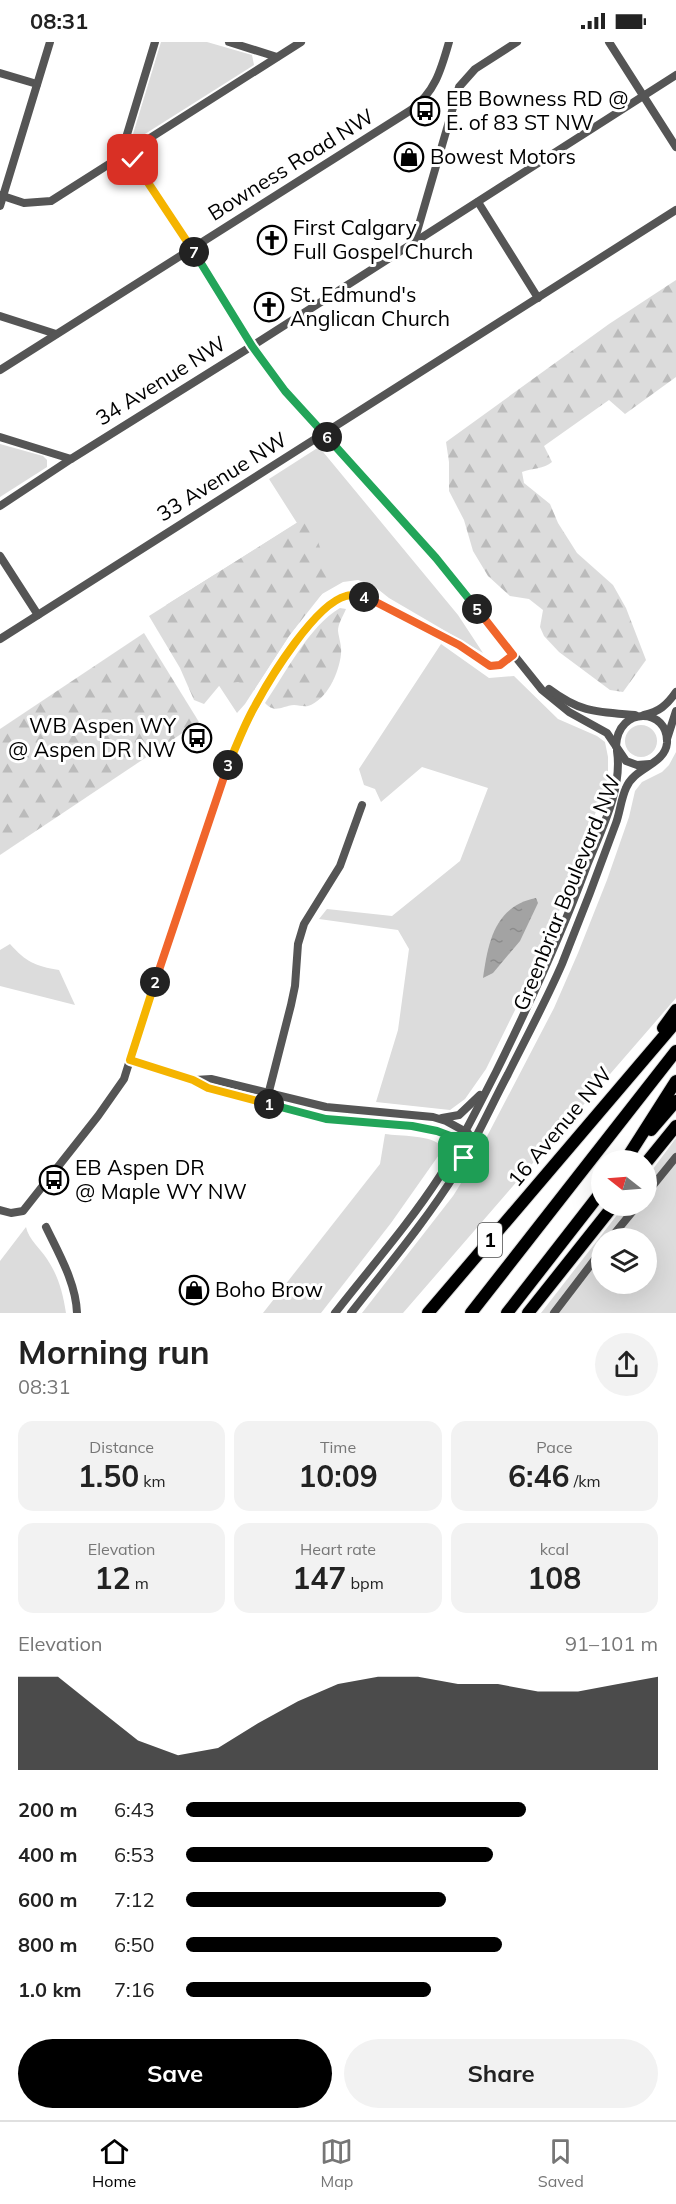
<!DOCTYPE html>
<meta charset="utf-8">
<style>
body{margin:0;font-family:Mulish,sans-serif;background:#f2f2f2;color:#222;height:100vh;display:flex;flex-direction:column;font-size:22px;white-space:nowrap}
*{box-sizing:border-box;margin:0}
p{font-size:20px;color:#767676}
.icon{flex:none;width:33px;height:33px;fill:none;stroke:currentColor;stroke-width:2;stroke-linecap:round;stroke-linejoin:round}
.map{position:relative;height:1271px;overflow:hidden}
.side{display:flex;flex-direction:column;background:#fff;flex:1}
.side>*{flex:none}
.needle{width:39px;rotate:287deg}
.buttons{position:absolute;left:591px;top:1108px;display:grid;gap:12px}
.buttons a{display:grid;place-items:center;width:66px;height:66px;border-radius:50%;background:#fff;box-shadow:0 6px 24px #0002;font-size:30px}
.pin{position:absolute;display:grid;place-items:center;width:51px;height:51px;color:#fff;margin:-26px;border-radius:12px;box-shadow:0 3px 9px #0006}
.km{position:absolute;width:30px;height:30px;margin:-15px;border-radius:50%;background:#222;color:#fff;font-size:16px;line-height:30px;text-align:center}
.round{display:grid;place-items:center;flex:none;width:63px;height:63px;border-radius:32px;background:#f2f2f2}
.summary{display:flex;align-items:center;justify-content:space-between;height:102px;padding:0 18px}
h1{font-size:33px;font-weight:700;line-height:45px}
.metrics{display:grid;grid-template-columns:repeat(3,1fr);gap:9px;height:102px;padding:6px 18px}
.metrics div{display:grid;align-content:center;border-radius:15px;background:#f2f2f2;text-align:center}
.metrics b{font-size:30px;font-weight:700}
.metrics small{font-size:16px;font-weight:400}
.metrics p{font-size:16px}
.chart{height:168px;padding:12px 18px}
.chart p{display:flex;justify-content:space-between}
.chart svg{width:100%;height:108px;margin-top:6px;fill:#000;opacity:.7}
.primary-button{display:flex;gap:12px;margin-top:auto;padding:12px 18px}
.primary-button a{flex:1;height:69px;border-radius:36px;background:#000;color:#fff;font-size:24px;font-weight:700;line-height:69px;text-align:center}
.primary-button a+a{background:#f2f2f2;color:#222}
ul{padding:0 18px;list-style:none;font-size:20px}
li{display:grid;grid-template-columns:96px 72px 1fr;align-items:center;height:45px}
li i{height:15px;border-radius:8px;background:#000}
.status{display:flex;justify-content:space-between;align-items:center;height:42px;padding:0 30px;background:#fff;direction:ltr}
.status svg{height:16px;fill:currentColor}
.tabs{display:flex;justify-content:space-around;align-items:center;height:84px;border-top:2px solid #e0e0e0;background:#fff;font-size:16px;color:#767676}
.tabs a{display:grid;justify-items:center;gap:3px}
.tabs .current{color:#000}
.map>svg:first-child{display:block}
</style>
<div class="status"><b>08:31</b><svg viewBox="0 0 49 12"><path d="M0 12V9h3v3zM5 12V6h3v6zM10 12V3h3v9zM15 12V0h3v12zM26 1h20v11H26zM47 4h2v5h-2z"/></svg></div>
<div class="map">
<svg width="676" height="1271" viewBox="0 0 676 1271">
<defs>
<pattern id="forest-firs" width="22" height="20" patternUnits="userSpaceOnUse" patternTransform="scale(1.5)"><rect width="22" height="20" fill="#dcdcdc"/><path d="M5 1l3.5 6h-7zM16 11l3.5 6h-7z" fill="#bbb"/></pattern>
<pattern id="water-ripples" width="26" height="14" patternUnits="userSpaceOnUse" patternTransform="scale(1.5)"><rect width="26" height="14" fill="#a3a3a3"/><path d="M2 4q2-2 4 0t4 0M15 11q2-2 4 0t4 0" fill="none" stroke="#8b8b8b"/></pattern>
</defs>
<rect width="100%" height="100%" fill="#fff"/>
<g fill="#dcdcdc" fill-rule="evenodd">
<polygon points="161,0 207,0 252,13 254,23 137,97 133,92"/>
<polygon points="0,402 43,414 47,418 47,425 0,455"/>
<polygon points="319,405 458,573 483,611 389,556 374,544 358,538 343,540 322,552 312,563 289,594 245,662 237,671 166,563 297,481 269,437"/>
<polygon points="441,602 489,636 514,634 558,677 597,694 605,700 608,715 608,737 555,880 519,960 486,1027 465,1057 450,1068 376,1060 398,988 409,907 398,888 319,877 327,867 392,874 460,819 488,746 422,725 381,760 375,747 364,743 359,727"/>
<circle cx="641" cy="699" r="16"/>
<polygon points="676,710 676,956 403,1271 362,1271 453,1154 470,1127 554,966 578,911 607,838 629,775 635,749 642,740 662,730 669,723"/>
<path d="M10,902C26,920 35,924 59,928L75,963L0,944V908Z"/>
<path d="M385,1092C399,1094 433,1093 441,1104V1110L391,1181L321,1271H263L380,1122Z"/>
<path d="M676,1096V1271H541L624,1164H646L647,1135ZM602,1197H646V1242H602Z"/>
<path d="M26,1185C29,1198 40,1206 47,1217C58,1233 63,1251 66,1271H0V1219Z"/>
</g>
<g fill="url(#forest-firs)">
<path d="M676,238V335L625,372L609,358L544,404L552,420C544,427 532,426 522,430L524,441L550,462L558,481L577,511L613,543L626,566L646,618L623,650L610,648L559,610L544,594L540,585L543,568L529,557L510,554L488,534L473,509L464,478L449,449V420L446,400L609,282Z"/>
<polygon points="309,473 329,532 322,552 289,594 254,648 238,640 219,644 204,662 194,658 180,626 149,574"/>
<path d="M340,566L346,567C343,574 338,582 338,589C339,597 342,604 341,612C339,631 327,658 308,664C303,665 299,663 294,663C282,664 275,672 265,661C285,632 309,584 340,566Z"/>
<polygon points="144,591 199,680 0,813 0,687"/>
</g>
<path fill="url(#water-ripples)" d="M536,856L538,861L520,899L493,931L483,936C488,900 495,864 536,856Z"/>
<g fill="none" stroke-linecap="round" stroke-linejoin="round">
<g stroke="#dbdbdb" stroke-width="14">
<g id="highway">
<polyline points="663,986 676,968"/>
<polyline points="651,1088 676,1059"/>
<polyline points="625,1119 676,1039"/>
<polyline points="646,1121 676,1084"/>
<polyline points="428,1271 676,980"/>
<polyline points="471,1271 676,1009"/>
<polyline points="507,1271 602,1149"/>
<polyline points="528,1271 613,1164"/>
</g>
</g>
<g stroke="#555" stroke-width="8">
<polyline points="155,0 125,99 127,109 186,197 252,304 285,349 436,516 542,648 569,670 607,691 626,719 637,723 650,722"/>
<polyline points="229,0 277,15"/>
<polyline points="609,0 676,105"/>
<polyline points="0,31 37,42"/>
<polyline points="0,153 24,161 51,159 301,0"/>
<polyline points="478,160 538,256"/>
<polyline points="0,164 50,0"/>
<polyline points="414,200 459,45 475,27 517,0"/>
<polyline points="0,274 56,292"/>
<path d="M0,328L411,68C435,50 441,28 449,0"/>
<polyline points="0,395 71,417"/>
<polyline points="0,464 71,417 252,304 676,33"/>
<polyline points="0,514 38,573"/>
<polyline points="0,597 676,168"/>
<path d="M549,647C581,671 597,670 635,673"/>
<path d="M644,673C659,670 667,663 676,650"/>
<polyline points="667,697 676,669"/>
<polyline points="130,1018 193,1038 208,1045 326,1077 412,1084 437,1089 464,1098"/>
<polyline points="195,1038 211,1037 326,1065 433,1075 446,1079 468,1091"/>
<polyline points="266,1061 291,963 295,944 298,902 304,882 340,824 362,763"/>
<polyline points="442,1076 459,1073 480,1053"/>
<polyline points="646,1152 676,1115"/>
<path d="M0,1168L11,1171L23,1169L98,1074L124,1037C140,985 158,934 175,882C208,780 236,674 305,589C315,576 329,559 346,554C355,552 364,555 372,558L459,603L490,624L500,623L513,613"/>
<path d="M46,1185C59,1212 76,1241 77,1271"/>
<polyline points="610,1197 637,1164"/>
<path d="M335,1271C370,1226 409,1182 440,1134C461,1100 478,1065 496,1030C529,963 560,896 586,826C600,790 623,748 617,709"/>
<path d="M351,1271C387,1225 426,1179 457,1129C476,1098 491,1064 508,1032C526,996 546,959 562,922C581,875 599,828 616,781C620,770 621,757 626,746C634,725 665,723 667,701C669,666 618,663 616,704"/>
<polyline points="554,1271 602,1208"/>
</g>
<use href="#highway" stroke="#000" stroke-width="12"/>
</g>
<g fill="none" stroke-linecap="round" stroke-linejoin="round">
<g stroke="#fff" stroke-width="12">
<polyline id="split-1" points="269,1062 326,1077 412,1084 437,1089 461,1098 474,1099 464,1116"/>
</g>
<g stroke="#fff" stroke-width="12">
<polyline id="split-2" points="155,940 130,1018 193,1038 208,1046 269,1062"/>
</g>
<g stroke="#fff" stroke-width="12">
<polyline id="split-3" points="155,940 228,723"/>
</g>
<g stroke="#fff" stroke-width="12">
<path id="split-4" d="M228,723C237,703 244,683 255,664C270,636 315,562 346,554C352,552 358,554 364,555"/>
</g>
<g stroke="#fff" stroke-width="12">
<polyline id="split-5" points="364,555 372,558 459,603 490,624 500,623 513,613 477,567"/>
</g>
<g stroke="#fff" stroke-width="12">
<polyline id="split-6" points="327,395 436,516 477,567"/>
</g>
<g stroke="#fff" stroke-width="12">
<polyline id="split-7" points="194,210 252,304 285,349 327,395"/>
</g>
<g stroke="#fff" stroke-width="12">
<polyline id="split-8" points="133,118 194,210"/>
</g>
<use href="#split-1" stroke="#22a559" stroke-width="8"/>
<use href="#split-2" stroke="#f5b400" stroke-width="8"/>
<use href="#split-3" stroke="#f0652b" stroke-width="8"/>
<use href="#split-4" stroke="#f5b400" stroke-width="8"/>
<use href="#split-5" stroke="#f0652b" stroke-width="8"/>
<use href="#split-6" stroke="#22a559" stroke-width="8"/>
<use href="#split-7" stroke="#22a559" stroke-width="8"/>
<use href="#split-8" stroke="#f5b400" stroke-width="8"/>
</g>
<defs>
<g id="bus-ring" transform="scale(1.5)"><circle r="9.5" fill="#fff" stroke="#000" stroke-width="1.5"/><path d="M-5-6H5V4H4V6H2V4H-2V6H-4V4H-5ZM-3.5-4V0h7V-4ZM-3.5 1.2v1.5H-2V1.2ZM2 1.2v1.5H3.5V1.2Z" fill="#000"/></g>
<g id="shop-ring" transform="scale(1.5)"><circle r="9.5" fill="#fff" stroke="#000" stroke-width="1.5"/><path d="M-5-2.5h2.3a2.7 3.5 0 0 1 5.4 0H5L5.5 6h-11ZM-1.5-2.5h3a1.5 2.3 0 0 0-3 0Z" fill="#000"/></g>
<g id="church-ring" transform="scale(1.5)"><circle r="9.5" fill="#fff" stroke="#000" stroke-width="1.5"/><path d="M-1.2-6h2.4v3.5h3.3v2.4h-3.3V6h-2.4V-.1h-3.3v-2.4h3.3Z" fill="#000"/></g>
</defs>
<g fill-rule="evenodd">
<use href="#bus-ring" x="425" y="69"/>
<use href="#shop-ring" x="409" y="115"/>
<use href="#church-ring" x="272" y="198"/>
<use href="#church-ring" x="269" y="265"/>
<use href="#bus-ring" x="197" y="696"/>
<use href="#bus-ring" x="54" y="1138"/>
<use href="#shop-ring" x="194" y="1248"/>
</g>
<g text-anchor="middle" stroke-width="6" stroke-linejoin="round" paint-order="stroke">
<rect fill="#fff" stroke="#4c4c4c" stroke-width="1.5" x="478" y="1181" width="24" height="34" rx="4.5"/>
<g font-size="20" font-weight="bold" fill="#000">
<text x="490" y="1205">1</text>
</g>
<g font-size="21" fill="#000" stroke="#fff" text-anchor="start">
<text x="446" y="64">EB Bowness RD @<tspan x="446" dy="24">E. of 83 ST NW</tspan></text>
<text x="430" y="122">Bowest Motors</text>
<text x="293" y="193">First Calgary<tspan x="293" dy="24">Full Gospel Church</tspan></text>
<text x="290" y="260">St. Edmund's<tspan x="290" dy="24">Anglican Church</tspan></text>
<text x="176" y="691" text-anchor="end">WB Aspen WY<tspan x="176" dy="24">@ Aspen DR NW</tspan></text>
<text x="75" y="1133">EB Aspen DR<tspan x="75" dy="24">@ Maple WY NW</tspan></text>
<text x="215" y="1255">Boho Brow</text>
</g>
<g font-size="21" fill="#000" stroke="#fff">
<text transform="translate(291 123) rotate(-32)" y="7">Bowness Road NW</text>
<text transform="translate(161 339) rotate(-32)" y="7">34 Avenue NW</text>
<text transform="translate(222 435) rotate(-32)" y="7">33 Avenue NW</text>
<text transform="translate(567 851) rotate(-68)" y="7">Greenbriar Boulevard NW</text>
<text transform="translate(560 1085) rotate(-50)" y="7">16 Avenue NW</text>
</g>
</g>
</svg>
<div class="buttons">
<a><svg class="needle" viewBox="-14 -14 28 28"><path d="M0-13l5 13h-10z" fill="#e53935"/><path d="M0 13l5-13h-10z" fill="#767676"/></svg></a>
<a><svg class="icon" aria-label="layers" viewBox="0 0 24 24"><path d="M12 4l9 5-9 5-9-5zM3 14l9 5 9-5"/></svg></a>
</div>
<div class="pin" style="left:464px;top:1116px;background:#1e9e55"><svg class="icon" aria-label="arrive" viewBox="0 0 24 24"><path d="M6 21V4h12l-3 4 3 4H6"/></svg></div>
<div class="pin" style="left:133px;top:118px;background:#d93025"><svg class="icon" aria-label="check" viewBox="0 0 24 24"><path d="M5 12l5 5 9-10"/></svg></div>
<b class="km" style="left:269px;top:1062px">1</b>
<b class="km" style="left:155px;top:940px">2</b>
<b class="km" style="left:228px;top:723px">3</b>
<b class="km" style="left:364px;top:555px">4</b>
<b class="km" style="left:477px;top:567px">5</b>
<b class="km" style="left:327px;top:395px">6</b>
<b class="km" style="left:194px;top:210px">7</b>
</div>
<section class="side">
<div class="summary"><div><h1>Morning run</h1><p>08:31</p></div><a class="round"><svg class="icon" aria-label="share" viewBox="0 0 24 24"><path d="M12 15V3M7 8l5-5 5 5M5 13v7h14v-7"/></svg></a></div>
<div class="metrics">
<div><p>Distance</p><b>1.50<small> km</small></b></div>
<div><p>Time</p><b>10:09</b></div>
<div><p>Pace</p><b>6:46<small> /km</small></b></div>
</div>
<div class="metrics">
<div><p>Elevation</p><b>12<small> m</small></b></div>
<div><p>Heart rate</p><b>147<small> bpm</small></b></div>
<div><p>kcal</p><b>108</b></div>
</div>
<div class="chart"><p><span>Elevation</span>91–101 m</p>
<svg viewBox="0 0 160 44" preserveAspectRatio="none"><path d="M0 44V6L10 6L20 19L30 32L40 38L50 35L60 25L70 16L80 9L90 6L100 6L110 9L120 9L130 12L140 12L150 9L160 6V44z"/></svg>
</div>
<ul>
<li><b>200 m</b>6:43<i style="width:72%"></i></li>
<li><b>400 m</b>6:53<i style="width:65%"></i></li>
<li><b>600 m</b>7:12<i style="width:55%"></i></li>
<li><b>800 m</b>6:50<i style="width:67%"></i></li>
<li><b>1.0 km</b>7:16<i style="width:52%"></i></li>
</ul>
<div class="primary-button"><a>Save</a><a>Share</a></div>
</section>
<nav class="tabs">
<a class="current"><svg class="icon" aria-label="home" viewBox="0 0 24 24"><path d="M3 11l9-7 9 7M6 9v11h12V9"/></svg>Home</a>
<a><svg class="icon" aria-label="map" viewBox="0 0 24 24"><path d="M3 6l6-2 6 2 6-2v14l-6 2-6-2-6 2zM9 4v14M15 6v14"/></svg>Map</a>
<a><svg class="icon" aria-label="saved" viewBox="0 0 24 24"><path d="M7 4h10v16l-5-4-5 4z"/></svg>Saved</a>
</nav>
